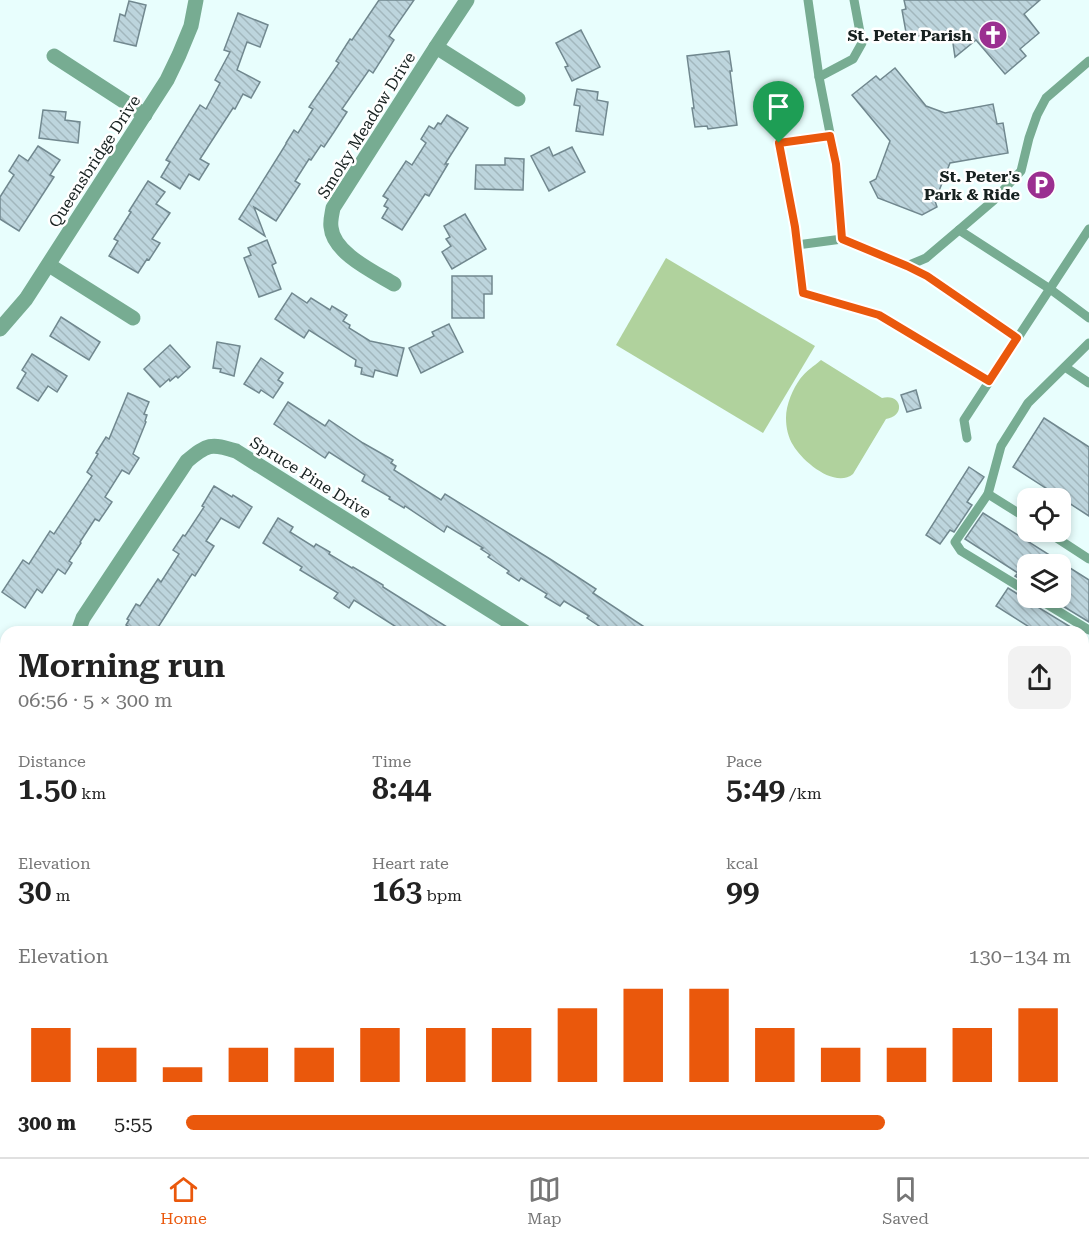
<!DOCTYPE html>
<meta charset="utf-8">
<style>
body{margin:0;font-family:"Roboto Serif",serif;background:#f2f2f2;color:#222;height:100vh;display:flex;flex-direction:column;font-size:22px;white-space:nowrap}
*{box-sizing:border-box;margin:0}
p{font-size:20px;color:#767676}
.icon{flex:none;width:33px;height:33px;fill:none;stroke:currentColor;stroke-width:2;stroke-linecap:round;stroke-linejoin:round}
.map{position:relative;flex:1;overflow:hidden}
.sheet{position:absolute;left:0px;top:626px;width:1089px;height:532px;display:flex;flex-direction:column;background:#fff;border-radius:18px 18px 0 0;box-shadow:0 3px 9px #0003}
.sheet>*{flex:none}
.fabs{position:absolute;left:1017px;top:488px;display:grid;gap:12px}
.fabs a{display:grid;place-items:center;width:54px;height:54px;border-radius:12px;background:#fff;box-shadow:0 3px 9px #0003;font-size:30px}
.pin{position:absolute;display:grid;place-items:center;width:51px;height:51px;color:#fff;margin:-62px -26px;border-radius:50% 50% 50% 0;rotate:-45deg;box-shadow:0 0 6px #0007}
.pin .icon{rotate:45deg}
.round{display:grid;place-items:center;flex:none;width:63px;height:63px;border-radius:12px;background:#f2f2f2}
.summary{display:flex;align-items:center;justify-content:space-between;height:102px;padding:0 18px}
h1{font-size:33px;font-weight:600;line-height:45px}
.figures{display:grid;grid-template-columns:repeat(3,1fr);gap:9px;height:102px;padding:6px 18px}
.figures div{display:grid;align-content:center}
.figures b{font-size:30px;font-weight:600}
.figures small{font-size:16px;font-weight:400}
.figures p{font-size:16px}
.chart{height:168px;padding:12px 18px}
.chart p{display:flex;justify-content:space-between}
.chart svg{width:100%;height:108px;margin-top:6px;stroke:#ea580c;stroke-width:6}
ul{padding:0 18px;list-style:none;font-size:20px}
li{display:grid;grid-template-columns:96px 72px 1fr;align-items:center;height:45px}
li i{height:15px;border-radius:8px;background:#ea580c}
.dock{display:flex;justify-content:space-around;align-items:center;height:84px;border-top:2px solid #e0e0e0;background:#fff;font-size:16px;color:#767676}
.dock a{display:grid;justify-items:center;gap:3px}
.dock .current{color:#ea580c}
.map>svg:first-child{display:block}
</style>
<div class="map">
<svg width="1089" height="1157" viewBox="0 0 1089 1157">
<defs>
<pattern id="building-back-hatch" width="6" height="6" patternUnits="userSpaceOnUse" patternTransform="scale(1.5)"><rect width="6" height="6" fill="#bdd5dd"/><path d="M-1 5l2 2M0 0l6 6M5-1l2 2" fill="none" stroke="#a2b7bd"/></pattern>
</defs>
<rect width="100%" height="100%" fill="#e8fefd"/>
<g fill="#b0d29d">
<polygon points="666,258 815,346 763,433 616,345"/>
<path d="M821,360L882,398C902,393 906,416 886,419L853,474C835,489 802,461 793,445C788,437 786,427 786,418C786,404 793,389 800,379C806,371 814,366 821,360Z"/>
</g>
<g fill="url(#building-back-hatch)" stroke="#71888f" stroke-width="1.5">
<polygon points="379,0 414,0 389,36 394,40 373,73 369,70 342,109 347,112 334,132 324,147 321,145 311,160 309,159 295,181 300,184 276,221 254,207 265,236 239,219 286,144 286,143 294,130 298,133 313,109 309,107 339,63 336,61 350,39 352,40"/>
<polygon points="904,0 1040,0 1024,14 1039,33 1020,49 1026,56 1005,74 976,40 955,57 951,30 907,38 902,10 906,9"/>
<polygon points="129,1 146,5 136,46 114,41 120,14 125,16"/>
<polygon points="238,13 268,25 260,47 247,42 237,70 260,82 251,98 243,94 235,109 233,108 200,159 209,164 199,180 189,174 180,189 161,177 170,162 166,160 200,105 206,109 220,83 215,80 230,52 224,50"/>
<polygon points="581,30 600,67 572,81 565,67 568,66 556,43"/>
<polygon points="729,51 732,71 730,71 737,125 708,129 707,126 695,127 692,108 694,108 687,56"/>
<polygon points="895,68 926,106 945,113 993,104 997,124 1003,123 1008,153 950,163 935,201 937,207 922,215 878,198 870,182 876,179 890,141 852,95 876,76 880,80"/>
<polygon points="577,89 598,92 597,100 608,102 603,135 576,131 580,106 574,105"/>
<polygon points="43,110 66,112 65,120 80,122 78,143 39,138"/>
<polygon points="447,115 468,128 445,164 448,164 429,196 425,194 402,230 382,218 388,208 384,206 388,199 383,196 406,161 412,165 426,143 421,139 429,126 434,129 438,123 441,124"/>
<polygon points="38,146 60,160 50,175 54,177 19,231 0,219 0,197 14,175 9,171 19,155 28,161"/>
<polygon points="549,147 553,156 572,147 585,172 549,191 531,156"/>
<polygon points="505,158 524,159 523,190 475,189 476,165 505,165"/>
<polygon points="148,181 165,192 156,204 170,213 152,239 160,243 149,260 147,259 138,273 109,256 118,241 114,239 131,212 129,211"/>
<polygon points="465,214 486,249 452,269 442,252 451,246 446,239 450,237 444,226"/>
<polygon points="267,240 276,263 272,265 281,289 259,297 244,258 251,255 248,248"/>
<polygon points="452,276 492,276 492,294 484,294 484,318 452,318"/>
<polygon points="292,293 307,303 311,298 330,310 332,306 347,315 343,321 350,325 349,328 370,341 404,348 397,376 375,370 373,377 361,374 362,368 355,366 356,360 309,330 304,338 275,319"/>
<polygon points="61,317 100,342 89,360 50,336"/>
<polygon points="449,324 463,352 421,373 409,348 434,336 432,332"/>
<polygon points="217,342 240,346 234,376 220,372 221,369 213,368"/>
<polygon points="170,345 190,367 178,378 176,376 170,381 169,379 160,387 144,369"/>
<polygon points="32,354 67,376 57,392 48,386 38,401 17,388 26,373 22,370"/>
<polygon points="261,358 283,373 278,380 283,383 273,398 261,390 259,393 244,384"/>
<polygon points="916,390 921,408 907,412 901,395"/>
<polygon points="128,393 149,402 144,414 147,415 145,421 146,422 133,454 139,458 129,474 122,470 105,497 112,502 99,521 95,519 80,542 81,543 69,561 72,563 65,574 58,569 42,593 37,589 25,608 2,592 23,560 29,564 50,531 54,534 92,476 87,472 98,454 96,453 106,437 109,439"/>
<polygon points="288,402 325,426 329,420 363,443 393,460 391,463 396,466 394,470 441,500 445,494 550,559 596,589 593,593 652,632 608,632 587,618 589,616 564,601 560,606 545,597 547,594 521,578 519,581 507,573 509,571 488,557 490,555 481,549 483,548 447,526 444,532 405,506 404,508 389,499 390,497 362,481 365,475 329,452 325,458 274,424"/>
<polygon points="1044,418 1089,447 1089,516 1013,467"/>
<polygon points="969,467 984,477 967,502 972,505 954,532 950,530 940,544 926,535"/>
<polygon points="214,486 232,497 233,495 252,507 239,528 221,518 206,541 214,546 195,576 192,574 155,632 125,632 128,626 126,625 129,620 127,619 136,604 140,606 158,579 161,582 179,554 173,550 183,535 185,536 204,507 202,506"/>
<polygon points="983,513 1089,580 1089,622 1048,597 1060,597 1060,564 1028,564 1028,584 1015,576 1018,573 965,539"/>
<polygon points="278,518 293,527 290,532 314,547 316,544 330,552 329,554 352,568 353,567 383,585 383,587 455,632 404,632 354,600 349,608 334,598 338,593 300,570 302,567 263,543"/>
<polygon points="1008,588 1024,598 1029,599 1031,603 1079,632 1037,632 996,606"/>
</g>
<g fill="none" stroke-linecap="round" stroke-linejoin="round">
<g stroke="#77ac92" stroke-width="9">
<polyline points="808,0 819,77 836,164 842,239 907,266 927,276 1017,338"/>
<polyline points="819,77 853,59 862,43 854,0"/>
<polyline points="830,136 779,143 795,227 803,293 879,315 989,381"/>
<polyline points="959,230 1050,289 1089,318"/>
<polyline points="797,245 842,239"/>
<polyline points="907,266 926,258 959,230 994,200 1021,171 1029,138 1037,115 1046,98 1089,61"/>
<polyline points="1065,367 1089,383"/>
<polyline points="967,438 964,420 1089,229"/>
<polyline points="988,494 1028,519"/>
<polyline points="1046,531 1089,559"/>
<polyline points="1028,592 961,551 955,542 988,494 1001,446 1028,403 1089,343"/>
<polyline points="1035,597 1089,630"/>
</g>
<g stroke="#77ac92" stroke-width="15">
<polyline points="436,47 518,99"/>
<polyline points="54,56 145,115"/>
<polyline points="49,265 133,318"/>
<path d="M394,284C374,272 333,253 331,227C330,221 332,214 333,208L436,47L467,0"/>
<polyline points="0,329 26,299 167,80 179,55 191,26 196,0"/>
<path d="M78,632L83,618L187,461C207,444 211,443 236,451L525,632"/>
<polyline points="0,1115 6,1119"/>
<polyline points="1083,1136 1089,1141"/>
<polyline points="59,1152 67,1157"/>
<polyline points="261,1157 265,1152"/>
</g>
<g stroke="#2a8661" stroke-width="15">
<polyline points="1083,956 1089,947"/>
<polyline points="953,1157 956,1152"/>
</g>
</g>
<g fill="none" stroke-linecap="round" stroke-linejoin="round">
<g stroke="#fff" stroke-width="12">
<polygon id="route" points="830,136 836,164 842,239 907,266 927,276 1017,338 989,381 879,315 803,293 795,227 779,143"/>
</g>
<use href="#route" stroke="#ea580c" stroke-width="8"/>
</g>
<defs>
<g id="church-disc" transform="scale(1.5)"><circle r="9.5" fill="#9b2f90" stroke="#fff"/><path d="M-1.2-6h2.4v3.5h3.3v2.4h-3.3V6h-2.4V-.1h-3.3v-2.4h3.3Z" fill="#fff"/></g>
<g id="parking-disc" transform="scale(1.5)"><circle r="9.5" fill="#9b2f90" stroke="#fff"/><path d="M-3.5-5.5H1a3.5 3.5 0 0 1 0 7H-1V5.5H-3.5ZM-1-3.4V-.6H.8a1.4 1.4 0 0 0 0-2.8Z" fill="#fff"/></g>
</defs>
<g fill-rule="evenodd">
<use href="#church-disc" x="993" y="35"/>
<use href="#parking-disc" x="1041" y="185"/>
</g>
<g text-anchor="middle" stroke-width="5" stroke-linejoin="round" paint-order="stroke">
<g font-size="16" font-weight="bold" fill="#172120" stroke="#fff" text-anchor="end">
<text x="972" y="41">St. Peter Parish</text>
<text x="1020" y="182">St. Peter's<tspan x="1020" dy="18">Park &amp; Ride</tspan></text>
</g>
<g font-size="16" fill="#172120" stroke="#fff">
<text transform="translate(366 125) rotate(-58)" y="6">Smoky Meadow Drive</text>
<text transform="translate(94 161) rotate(-57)" y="6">Queensbridge Drive</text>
<text transform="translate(311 477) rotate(32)" y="6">Spruce Pine Drive</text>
</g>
</g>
</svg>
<div class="fabs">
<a><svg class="icon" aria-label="locate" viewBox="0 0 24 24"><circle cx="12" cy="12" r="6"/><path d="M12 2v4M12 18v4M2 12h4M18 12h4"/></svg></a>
<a><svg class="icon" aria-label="layers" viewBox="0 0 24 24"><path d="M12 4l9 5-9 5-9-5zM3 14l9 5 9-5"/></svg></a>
</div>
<div class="pin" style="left:779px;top:143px;background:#1e9e55"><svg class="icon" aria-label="arrive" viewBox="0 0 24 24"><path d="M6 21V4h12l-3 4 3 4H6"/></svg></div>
<section class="sheet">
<div class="summary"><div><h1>Morning run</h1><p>06:56 · 5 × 300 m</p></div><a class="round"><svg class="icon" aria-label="share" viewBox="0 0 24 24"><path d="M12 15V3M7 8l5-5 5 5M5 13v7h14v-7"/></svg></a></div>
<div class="figures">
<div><p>Distance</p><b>1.50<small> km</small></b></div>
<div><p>Time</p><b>8:44</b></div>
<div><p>Pace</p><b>5:49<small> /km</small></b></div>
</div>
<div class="figures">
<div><p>Elevation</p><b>30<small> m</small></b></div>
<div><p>Heart rate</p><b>163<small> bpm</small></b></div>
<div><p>kcal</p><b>99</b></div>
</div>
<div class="chart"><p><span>Elevation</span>130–134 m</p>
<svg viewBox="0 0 160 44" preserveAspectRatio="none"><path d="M5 44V22M15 44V30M25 44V38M35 44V30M45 44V30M55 44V22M65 44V22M75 44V22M85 44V14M95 44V6M105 44V6M115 44V22M125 44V30M135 44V30M145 44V22M155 44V14"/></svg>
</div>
<ul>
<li><b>300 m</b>5:55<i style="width:79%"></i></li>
</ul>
</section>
</div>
<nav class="dock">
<a class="current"><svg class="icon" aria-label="home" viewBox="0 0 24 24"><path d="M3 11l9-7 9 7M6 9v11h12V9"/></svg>Home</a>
<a><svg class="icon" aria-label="map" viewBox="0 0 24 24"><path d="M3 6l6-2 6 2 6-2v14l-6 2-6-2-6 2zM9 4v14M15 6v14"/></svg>Map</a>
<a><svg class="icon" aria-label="saved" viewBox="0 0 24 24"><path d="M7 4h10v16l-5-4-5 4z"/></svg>Saved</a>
</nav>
